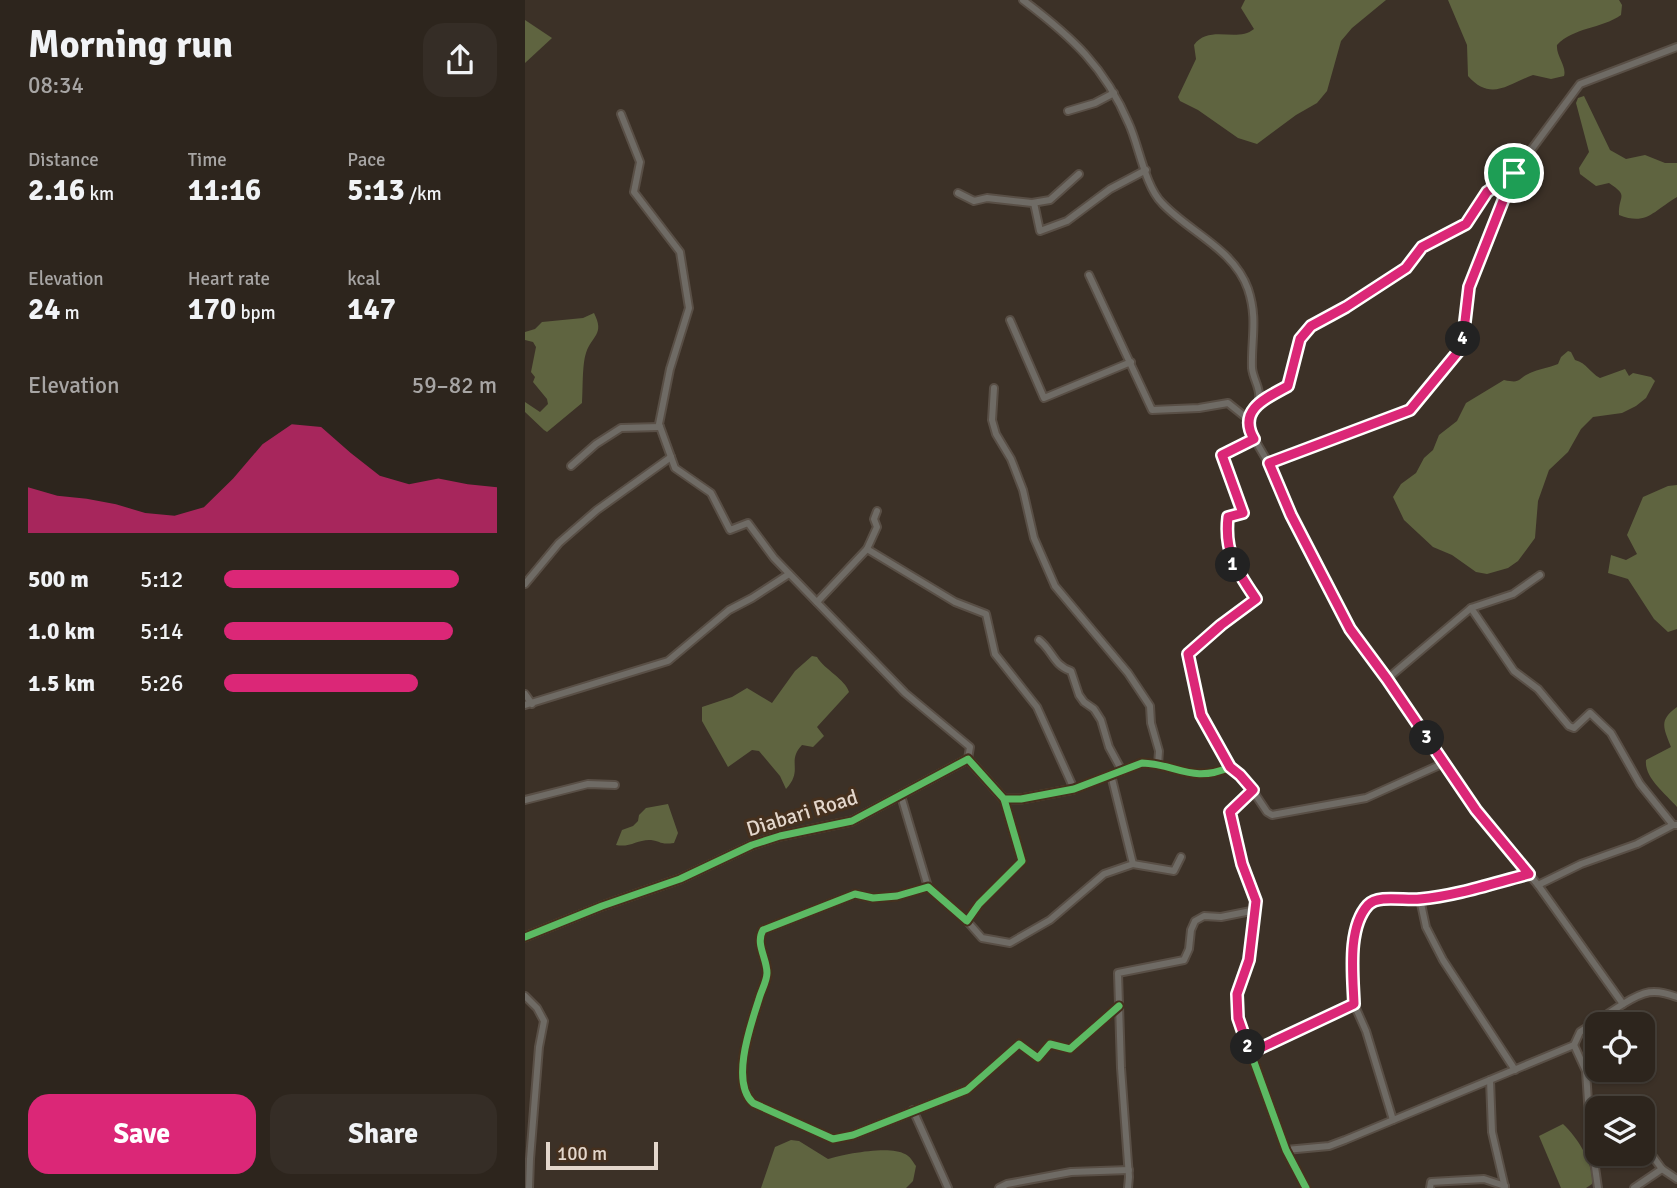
<!DOCTYPE html>
<meta charset="utf-8">
<style>
body{margin:0;font-family:Signika,sans-serif;background:#352d26;color:#f1f3f6;height:100vh;display:flex;flex-direction:column;font-size:26px;white-space:nowrap}
*{box-sizing:border-box;margin:0}
p{font-size:23px;color:#a7a5a4}
.icon{flex:none;width:38px;height:38px;fill:none;stroke:currentColor;stroke-width:2;stroke-linecap:round;stroke-linejoin:round}
.map{position:relative;flex:1;overflow:hidden}
.drawer{display:flex;flex-direction:column;background:#2d251d;width:525px}
.drawer>*{flex:none}
.tools{position:absolute;left:1060px;top:1012px;display:grid;gap:14px}
.tools a{display:grid;place-items:center;width:70px;height:70px;border-radius:14px;background:#2d251d;box-shadow:0 2px 5px #0004,0 0 0 2px #48423b;font-size:35px}
.scale{position:absolute;left:21px;bottom:18px;width:112px;box-sizing:border-box;padding-left:7px;border:4px solid #e4d7cc;border-top:0;font-size:19px;line-height:24px;white-space:nowrap;color:#e4d7cc;-webkit-text-stroke:5px #45301e;paint-order:stroke}
.pin{position:absolute;display:grid;place-items:center;width:60px;height:60px;color:#fff;margin:-30px;border:4px solid #fff;border-radius:50%;box-shadow:0 2px 7px #0007}
.km{position:absolute;width:35px;height:35px;margin:-18px;border-radius:50%;background:#222;color:#fff;font-size:19px;line-height:35px;text-align:center}
.round{display:grid;place-items:center;flex:none;width:74px;height:74px;border-radius:21px;background:#352d26}
.headline{display:flex;align-items:center;justify-content:space-between;height:119px;padding:0 28px}
h1{font-size:38px;font-weight:800;line-height:52px}
.metrics{display:grid;grid-template-columns:repeat(3,1fr);gap:10px;height:119px;padding:7px 28px}
.metrics div{display:grid;align-content:center}
.metrics b{font-size:30px;font-weight:800}
.metrics small{font-size:19px;font-weight:400}
.metrics p{font-size:19px}
.chart{height:196px;padding:14px 28px}
.chart p{display:flex;justify-content:space-between}
.chart svg{width:100%;height:126px;margin-top:7px;fill:#db2777;opacity:.7}
.action{display:flex;gap:14px;margin-top:auto;padding:14px 28px}
.action a{flex:1;height:80px;border-radius:21px;background:#db2777;color:#fff;font-size:28px;font-weight:800;line-height:80px;text-align:center}
.action a+a{background:#352d26;color:#f1f3f6}
ul{padding:0 28px;list-style:none;font-size:23px}
li{display:grid;grid-template-columns:112px 84px 1fr;align-items:center;height:52px}
li i{height:18px;border-radius:9px;background:#db2777}
main{display:flex;flex:1;min-height:0}
.map>svg:first-child{display:block}
</style>
<main>
<section class="drawer">
<div class="headline"><div><h1>Morning run</h1><p>08:34</p></div><a class="round"><svg class="icon" aria-label="share" viewBox="0 0 24 24"><path d="M12 15V3M7 8l5-5 5 5M5 13v7h14v-7"/></svg></a></div>
<div class="metrics">
<div><p>Distance</p><b>2.16<small> km</small></b></div>
<div><p>Time</p><b>11:16</b></div>
<div><p>Pace</p><b>5:13<small> /km</small></b></div>
</div>
<div class="metrics">
<div><p>Elevation</p><b>24<small> m</small></b></div>
<div><p>Heart rate</p><b>170<small> bpm</small></b></div>
<div><p>kcal</p><b>147</b></div>
</div>
<div class="chart"><p><span>Elevation</span>59–82 m</p>
<svg viewBox="0 0 160 44" preserveAspectRatio="none"><path d="M0 44V28L10 31L20 32L30 34L40 37L50 38L60 35L70 25L80 13L90 6L100 7L110 16L120 24L130 27L140 25L150 27L160 28V44z"/></svg>
</div>
<ul>
<li><b>500 m</b>5:12<i style="width:86%"></i></li>
<li><b>1.0 km</b>5:14<i style="width:84%"></i></li>
<li><b>1.5 km</b>5:26<i style="width:71%"></i></li>
</ul>
<div class="action"><a>Save</a><a>Share</a></div>
</section>
<div class="map">
<svg width="1152" height="1188" viewBox="0 0 1152 1188">
<rect width="100%" height="100%" fill="#3c3127"/>
<g fill="#5f6440">
<path d="M720,0H861L827,28L816,41L802,91L792,103L771,115L732,144L713,138L673,110L655,101L653,97L671,59L669,45C684,24 712,43 729,29L716,8Z"/>
<path d="M923,0H1094L1097,5L1096,15C1076,29 1049,27 1032,45C1031,56 1042,66 1039,76L1026,79L1008,75C983,84 966,102 943,76L942,45Z"/>
<polygon points="0,20 27,38 0,63"/>
<path d="M1059,96L1085,150L1101,159L1120,155L1140,163H1152V197C1128,211 1122,226 1094,215C1093,195 1105,197 1084,183L1071,186L1055,174L1054,168L1064,152L1051,103L1053,98Z"/>
<path d="M69,313C80,335 67,335 61,353C57,365 58,390 57,403L22,432L19,430L0,412V402L15,412L23,404L22,399L8,382L10,377L6,372L11,347L8,342L0,340V332L10,329L17,322L58,318Z"/>
<path d="M1043,351L1046,352L1050,360C1062,363 1064,372 1075,378L1100,369L1104,376L1108,373L1126,377L1130,381L1121,398L1111,406L1097,413L1068,417L1056,429L1043,452L1024,470L1013,501L1010,538L993,561L983,568L962,574L951,572L927,555L908,547L879,520L868,497L876,484L891,473L899,458L908,450L914,435L932,421L941,403L979,380C997,384 992,379 1005,373C1013,369 1024,368 1033,364L1036,357Z"/>
<polygon points="1152,485 1152,629 1143,632 1129,619 1103,579 1083,573 1086,555 1101,560 1112,554 1102,535 1118,497 1143,486"/>
<path d="M287,656L292,657C300,670 320,679 324,692L292,727L299,736L288,747L277,745C261,762 279,769 261,789L255,776L234,751L227,750L203,767L177,721V707L207,697L222,688L247,703L270,671Z"/>
<path d="M1152,707V807C1141,794 1119,778 1121,760L1146,747C1138,727 1134,720 1152,707Z"/>
<path d="M143,804L153,833L149,843C134,845 136,841 126,840C113,839 105,848 91,845L97,830L108,826L113,821L114,815L121,808Z"/>
<path d="M1038,1124C1053,1138 1069,1164 1067,1184L1061,1188H1036L1014,1136Z"/>
<path d="M266,1140L274,1141L303,1159C319,1154 365,1145 380,1154C385,1156 388,1162 391,1166L388,1181L381,1188H236L250,1147Z"/>
</g>
<g fill="none" stroke-linecap="round" stroke-linejoin="round">
<g stroke="#594f46" stroke-width="10">
<g id="minor">
<path d="M498,0C547,37 580,67 604,124C614,146 620,186 637,203C664,232 709,249 723,289C733,319 726,339 727,368C728,379 736,389 734,399C733,410 723,416 723,428L751,476L766,515L825,629L862,679L919,763"/>
<polyline points="543,111 570,103 589,93"/>
<polyline points="96,114 115,162 109,192 155,252 164,308 145,369 134,424 150,468 186,493 205,530 223,523 249,558 380,693 445,747 443,759"/>
<polyline points="433,193 449,201 462,198 507,203 525,200 554,174"/>
<polyline points="509,203 515,231 542,221 585,189 621,170"/>
<polyline points="564,275 627,410 674,408 703,403 723,419"/>
<polyline points="485,320 519,398 606,362"/>
<polyline points="469,388 467,420 471,434 486,459 498,490 509,538 530,586 603,673 625,706 626,723 634,751 633,765"/>
<polyline points="734,402 763,386 775,339 786,325 821,308 881,268 897,247 941,224 962,192 987,174"/>
<polyline points="744,463 885,409 937,347 944,287 989,173 1055,84 1152,47"/>
<polyline points="46,466 71,444 96,428 135,427"/>
<path d="M342,549L430,602L461,614L470,654L512,707L549,789L617,763C652,764 667,784 705,767L715,775L728,791L705,812L717,864L731,901L724,960L712,994L713,1018L761,1150L781,1188"/>
<polyline points="1015,575 988,594 946,608 989,671 1013,689 1044,726 1049,728 1065,713 1086,733 1115,784 1148,825 1152,825"/>
<polyline points="0,584 34,543 72,510 146,457"/>
<polyline points="292,602 342,549 352,527 349,519 352,511"/>
<path d="M514,640C528,651 528,665 546,671L554,695L559,702L569,709L576,720L584,747L597,771"/>
<polyline points="862,679 946,608"/>
<polyline points="0,694 7,704"/>
<polyline points="0,705 143,661 204,610 227,598 264,574"/>
<path d="M705,767L676,715L663,654L696,625L731,599C712,571 699,553 703,518L717,513L697,455L729,439"/>
<path d="M728,791L742,812L747,815L841,798L919,763L951,810L1013,885L1098,1004C1119,991 1129,988 1152,997"/>
<polyline points="376,796 403,887"/>
<path d="M479,799L497,861L454,904L442,921L403,887L372,896L348,898L330,894L238,930C230,944 242,958 242,973C242,981 236,991 234,999C226,1024 205,1082 228,1103L308,1139L328,1135L442,1090L494,1044L513,1058L525,1044L545,1049L594,1006"/>
<polyline points="0,800 63,784 90,785"/>
<polyline points="608,864 649,871 656,857"/>
<polyline points="1013,885 1056,864 1112,844 1148,825"/>
<polyline points="895,899 901,927 918,960 990,1070"/>
<polyline points="442,921 457,938 485,943 525,920 579,874 608,864 586,775"/>
<polyline points="0,996 12,1008 19,1021 14,1047 5,1159 4,1188"/>
<polyline points="829,1004 841,1031 868,1120"/>
<polyline points="1049,1045 1061,1071 1065,1132 1073,1188"/>
<path d="M725,1053L829,1004C829,979 824,921 844,903C855,895 879,900 892,899C929,897 968,883 1004,874"/>
<polyline points="965,1080 967,1132 980,1188"/>
<polyline points="1070,1107 1092,1104 1095,1108"/>
<polyline points="388,1110 423,1188"/>
<polyline points="1118,1143 1137,1169 1152,1179"/>
<polyline points="761,1150 804,1146 820,1140 1049,1045 1055,1032 1098,1004"/>
<polyline points="474,1188 482,1184 546,1172 604,1170"/>
<polyline points="603,1188 604,1177 596,1068 593,973 659,960 664,949 666,930 670,921 679,916 696,917 731,910"/>
<polyline points="905,1188 906,1182 959,1179 980,1186"/>
<polyline points="1109,1188 1137,1169"/>
</g>
</g>
<g stroke="#594f46" stroke-width="11">
<polyline id="tertiary" points="0,937 77,906 155,879 227,845 255,836 327,821 443,759 479,799 496,799 549,789"/>
</g>
<use href="#minor" stroke="#6f6b65" stroke-width="6"/>
<use href="#tertiary" stroke="#6f6b65" stroke-width="8"/>
<g stroke="#45301e" stroke-width="11">
<g id="cycleway">
<path d="M479,799L497,861L454,904L442,921L403,887L372,896L348,898L330,894L238,930C230,944 242,958 242,973C242,981 236,991 234,999C226,1024 205,1082 228,1103L308,1139L328,1135L442,1090L494,1044L513,1058L525,1044L545,1049L594,1006"/>
<path d="M0,937L77,906L155,879L227,845L255,836L327,821L443,759L479,799H496L549,789L617,763C652,764 667,784 705,767L715,775L728,791L705,812L717,864L731,901L724,960L712,994L713,1018L761,1150L781,1188"/>
</g>
</g>
<use href="#cycleway" stroke="#5cba63" stroke-width="7"/>
</g>
<g fill="none" stroke-linecap="round" stroke-linejoin="round">
<g stroke="#fff" stroke-width="14">
<path id="route" d="M989,173L944,287L937,347L885,410L744,463L766,515L825,629L862,679L951,810L1004,874C969,883 931,896 895,899C881,901 853,894 843,905C822,928 828,975 829,1004L725,1053L713,1018L712,994L724,960L731,901L717,864L705,812L728,790L715,775L705,767L676,715L663,654L696,625L731,599C712,571 699,553 703,517L718,513L697,455L729,439C712,410 741,398 763,386L775,339L786,326L821,307L881,268L897,247L941,224L962,192Z"/>
</g>
<use href="#route" stroke="#db2777" stroke-width="9"/>
</g>
<g text-anchor="middle" stroke-width="6" stroke-linejoin="round" paint-order="stroke">
<g font-size="21" fill="#e4d7cc" stroke="#45301e">
<text transform="translate(277 813) rotate(-17)" y="7">Diabari Road</text>
</g>
</g>
</svg>
<div class="tools">
<a><svg class="icon" aria-label="locate" viewBox="0 0 24 24"><circle cx="12" cy="12" r="6"/><path d="M12 2v4M12 18v4M2 12h4M18 12h4"/></svg></a>
<a><svg class="icon" aria-label="layers" viewBox="0 0 24 24"><path d="M12 4l9 5-9 5-9-5zM3 14l9 5 9-5"/></svg></a>
</div>
<div class="scale">100 m</div>
<div class="pin" style="left:989px;top:173px;background:#1e9e55"><svg class="icon" aria-label="arrive" viewBox="0 0 24 24"><path d="M6 21V4h12l-3 4 3 4H6"/></svg></div>
<b class="km" style="left:708px;top:565px">1</b>
<b class="km" style="left:723px;top:1047px">2</b>
<b class="km" style="left:902px;top:738px">3</b>
<b class="km" style="left:938px;top:339px">4</b>
</div>
</main>
